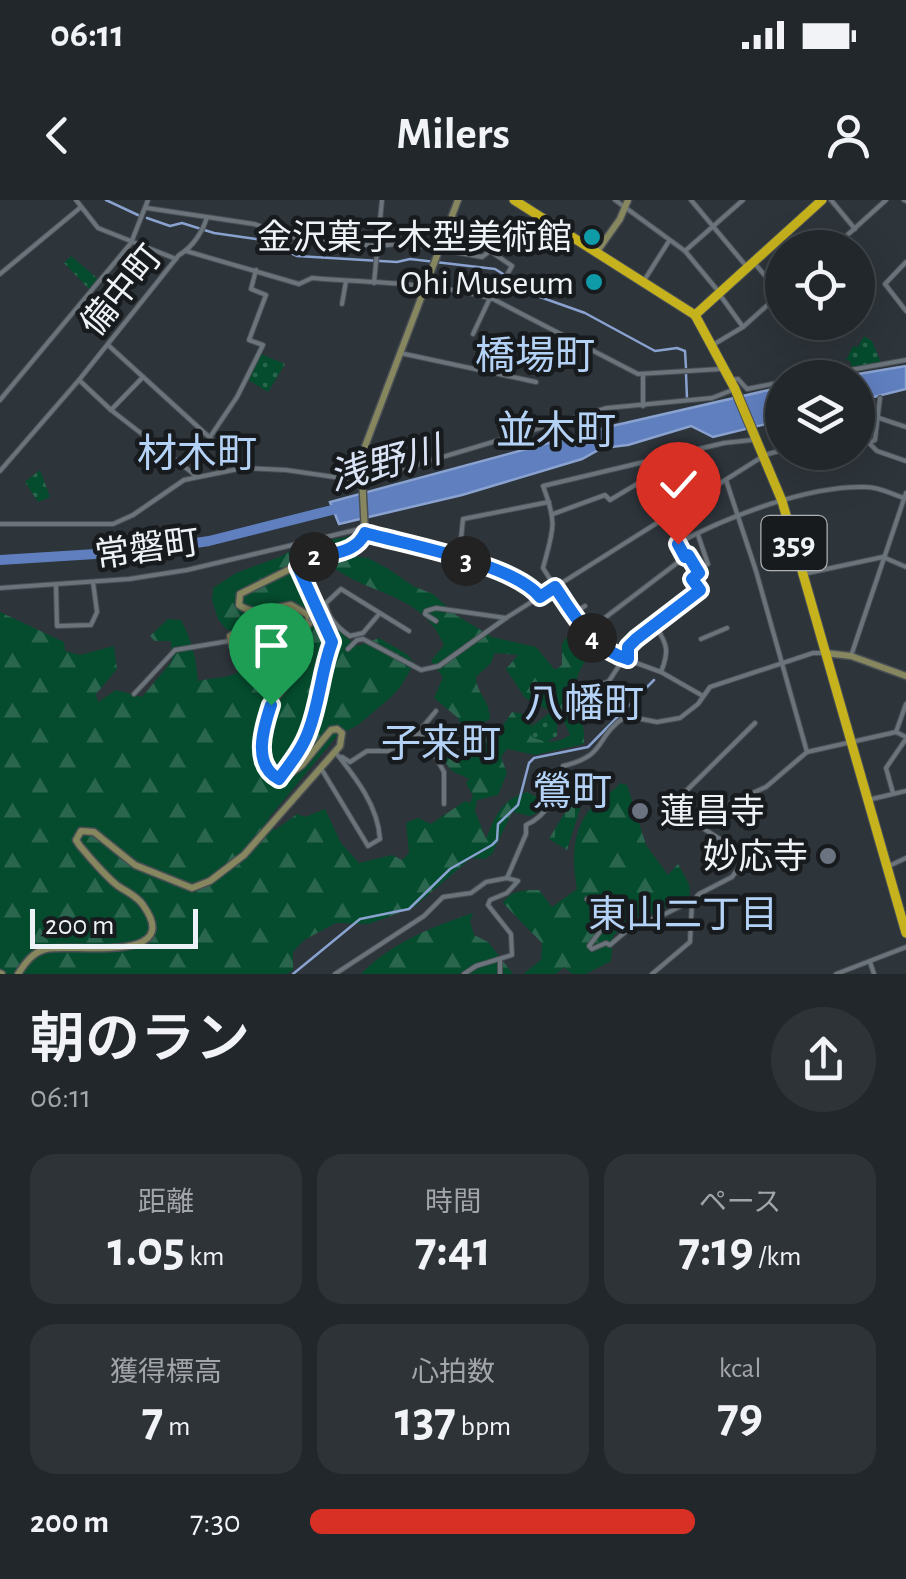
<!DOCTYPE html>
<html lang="ja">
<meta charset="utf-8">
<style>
body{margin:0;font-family:"Alegreya Sans","Noto Sans JP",sans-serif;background:#2e3338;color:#f1f3f6;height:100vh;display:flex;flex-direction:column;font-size:38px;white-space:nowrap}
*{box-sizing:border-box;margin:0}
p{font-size:32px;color:#a2a5a9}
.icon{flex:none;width:55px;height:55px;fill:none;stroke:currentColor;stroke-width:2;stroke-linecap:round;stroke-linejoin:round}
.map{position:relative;height:774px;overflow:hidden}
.panel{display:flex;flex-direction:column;background:#22272c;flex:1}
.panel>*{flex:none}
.buttons{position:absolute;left:765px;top:30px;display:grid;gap:20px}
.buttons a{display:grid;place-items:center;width:110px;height:110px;border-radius:50%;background:#22272c;box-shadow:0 10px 40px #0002,0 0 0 2px #3f4448;font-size:50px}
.scale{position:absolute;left:30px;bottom:25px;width:168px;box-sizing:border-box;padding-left:10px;border:5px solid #edf2f6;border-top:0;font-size:28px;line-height:35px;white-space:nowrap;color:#edf2f6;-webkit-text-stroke:8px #181b1e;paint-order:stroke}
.pin{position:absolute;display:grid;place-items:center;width:85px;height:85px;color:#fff;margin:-102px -42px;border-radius:50% 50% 50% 0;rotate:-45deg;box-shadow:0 0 10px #0007}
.pin .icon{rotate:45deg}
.km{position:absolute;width:50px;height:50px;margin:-25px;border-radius:50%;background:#222;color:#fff;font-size:28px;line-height:50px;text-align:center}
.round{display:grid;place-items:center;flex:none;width:105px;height:105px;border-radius:52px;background:#2e3338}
.summary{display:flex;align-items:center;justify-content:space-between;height:170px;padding:0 30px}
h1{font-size:55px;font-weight:600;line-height:75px}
.metrics{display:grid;grid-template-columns:repeat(3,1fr);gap:15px;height:170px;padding:10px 30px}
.metrics div{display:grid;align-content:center;border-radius:25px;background:#2e3338;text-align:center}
.metrics b{font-size:50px;font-weight:600}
.metrics small{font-size:28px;font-weight:400}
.metrics p{font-size:28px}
ul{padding:0 30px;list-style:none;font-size:32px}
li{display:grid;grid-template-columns:160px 120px 1fr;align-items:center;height:75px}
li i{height:25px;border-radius:12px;background:#d93025}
.status{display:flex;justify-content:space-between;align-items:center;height:70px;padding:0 50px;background:#22272c;direction:ltr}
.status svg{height:28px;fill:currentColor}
header{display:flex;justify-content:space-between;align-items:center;height:130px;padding:0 30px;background:#22272c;font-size:45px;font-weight:600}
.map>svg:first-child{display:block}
</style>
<div class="status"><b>06:11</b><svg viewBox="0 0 49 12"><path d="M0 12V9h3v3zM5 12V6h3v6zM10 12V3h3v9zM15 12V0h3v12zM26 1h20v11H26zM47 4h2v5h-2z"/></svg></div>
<header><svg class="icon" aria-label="back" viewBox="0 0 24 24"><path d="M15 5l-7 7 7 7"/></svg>Milers<svg class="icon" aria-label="person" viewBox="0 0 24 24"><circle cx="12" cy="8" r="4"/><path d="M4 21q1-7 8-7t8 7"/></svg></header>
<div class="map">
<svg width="906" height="774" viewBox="0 0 906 774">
<defs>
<pattern id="green-dots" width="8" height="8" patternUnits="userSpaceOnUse" patternTransform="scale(2.5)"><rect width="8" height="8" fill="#054c2e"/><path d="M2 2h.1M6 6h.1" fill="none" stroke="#2a664d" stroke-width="1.8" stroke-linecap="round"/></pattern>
<pattern id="forest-firs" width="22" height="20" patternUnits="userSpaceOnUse" patternTransform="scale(2.5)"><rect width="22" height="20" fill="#054c2e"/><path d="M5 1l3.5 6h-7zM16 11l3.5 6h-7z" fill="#2a664d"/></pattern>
<pattern id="cemetery-stones" width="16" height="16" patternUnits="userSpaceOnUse" patternTransform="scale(2.5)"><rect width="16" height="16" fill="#054c2e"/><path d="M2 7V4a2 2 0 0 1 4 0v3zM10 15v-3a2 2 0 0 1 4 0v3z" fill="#2a664d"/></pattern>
</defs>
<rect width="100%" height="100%" fill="#2d343a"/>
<g fill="url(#green-dots)">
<polygon points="71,56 98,79 89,89 64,63"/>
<polygon points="864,136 872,141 881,163 852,168 850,161 846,160 853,146 858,147"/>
<polygon points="261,154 285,164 268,192 248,180"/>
<polygon points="40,270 50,297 38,302 25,282"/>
<polygon points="557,507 575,515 557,524 557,536 546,542 514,535 531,527"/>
</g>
<g fill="url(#forest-firs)">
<path d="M353,336L350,342L304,358C310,392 328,427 358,446L379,438L408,455L414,464L400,487L390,498L358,525L337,536L268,619L275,630L297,614L305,617L325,609L341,643L359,663L392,655L402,660L409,653L406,623L418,618L431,624L465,601L470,603L473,596L466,583L469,579L452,571L445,562L450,548L459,555L470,553L478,542L499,531L512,512L535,516L529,531L532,537C547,543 556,544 570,535L562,517L525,498L506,469L518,455L495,453L491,463L476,477C476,493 490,500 490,519L465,533L458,518L434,498L443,477L431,461L444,445C421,390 364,396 327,362L329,353L368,358L387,368L413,386L433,394L456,415L492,437L536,447L555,470L562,465V444L569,434L588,458C563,487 586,509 584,544L535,555L507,549L501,557L507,573L498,595L477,600L475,611L486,639C496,615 501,600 527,592L544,601L539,612L530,616L512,612L492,654L485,659L471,658L414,707L369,724L336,723L304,740L293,752V770L287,774H0V412L64,442L65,451L80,455L114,446L117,469L96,494L98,502L116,490L142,497L172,461L171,441H155L150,436L168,419L181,420C192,441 196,457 198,481C218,476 235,481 248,462L239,438L225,428L218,419L212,400L213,388L236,373L282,356L302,344Z"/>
<path d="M620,583L627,585L646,645L668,675L678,664L689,684L690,695L655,713L634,718L613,736L611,761L586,774H572L564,767L556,774H523L541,760L542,743L503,703C510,690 525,690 539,690L552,707L577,689C572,660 571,627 595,604C604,596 613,592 620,583Z"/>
<path d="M473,713L470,721L474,735L488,742L513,774H361C389,744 434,726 473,713Z"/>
</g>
<polygon fill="url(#cemetery-stones)" points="577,590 589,598 581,606 567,650 549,639 567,609 565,599"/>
<g fill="#607fbf" stroke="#8aa2d0" stroke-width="2.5">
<polygon points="906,166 906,189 858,201 858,178 840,177"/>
<polygon points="782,187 782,220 713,237 691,226 628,245 602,248 582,259 462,295 339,324 330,302 612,226"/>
</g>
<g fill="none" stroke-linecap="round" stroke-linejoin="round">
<g stroke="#8aa2d0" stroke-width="2.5">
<polyline points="106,0 140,16"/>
<polyline points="147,18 170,26 182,23 214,33 263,40 297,56 397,62 410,59 495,69 540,97 585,113 655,151 677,148 685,151 686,168"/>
<polyline points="686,174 687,198"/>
<polyline points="293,774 360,719 409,709 450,669 492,645 497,640 498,624 518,605 529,563 534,558 588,547 654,480"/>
</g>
<polyline stroke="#607fbf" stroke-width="10" points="0,360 143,351 209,341 344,307"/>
<g stroke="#494f54" stroke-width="6">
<g id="street">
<polyline points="76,0 98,28 176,59"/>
<polyline points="615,0 685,51 719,92"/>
<polyline points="691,0 747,67"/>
<polyline points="831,0 855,29"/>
<polyline points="904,0 906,1"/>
<polyline points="147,8 254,24 292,37 324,42 379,46 403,43 482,57 490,51 512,66 493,99"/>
<polyline points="833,48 886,0"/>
<path d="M186,51L299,84L312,78C372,83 434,82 493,99L638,174L721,169"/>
<polyline points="685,51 743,0"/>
<polyline points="906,62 885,84 906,111"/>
<polyline points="756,65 779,92"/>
<polyline points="0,74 81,7"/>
<polyline points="645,79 669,41"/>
<polyline points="374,83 382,0"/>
<polyline points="720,95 743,127"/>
<polyline points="342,104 346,81"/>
<polyline points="473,134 490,98"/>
<polyline points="108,145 241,266"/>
<polyline points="711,146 743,127 782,92"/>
<polyline points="400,153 536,182"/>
<polyline points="806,178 906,160"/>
<polyline points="79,180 111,210 195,275"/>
<polyline points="730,180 738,179 747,189 782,182"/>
<polyline points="0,200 131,43 148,0"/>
<polyline points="643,206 643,176"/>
<polyline points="111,210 143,177"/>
<polyline points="879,218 906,227"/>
<polyline points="210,237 237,197 263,145 249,140 266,95 251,89 256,70"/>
<polyline points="869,243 875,240 880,198"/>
<polyline points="869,243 877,251 906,261"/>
<polyline points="645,266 647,278 657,295 653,299 665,318"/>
<path d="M0,271L79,180L179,55C193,47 203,31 207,17"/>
<polyline points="726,280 756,371 807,552"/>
<polyline points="553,314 605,295 610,300 647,278"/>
<polyline points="0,324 113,324 133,315 184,280 243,268 286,270 362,281 607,208 712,198 735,189"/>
<path d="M365,333C408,345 514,363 539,397"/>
<polyline points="459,359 463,319 549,302"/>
<path d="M697,368L688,355L685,357L678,343C729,316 809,285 866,287C879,287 892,294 904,298"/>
<polyline points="803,374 883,357 906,367"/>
<polyline points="56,385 57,426 91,425 97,412 93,382"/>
<polyline points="0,388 129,379 187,370 364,328"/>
<path d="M380,413L363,433L350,436C338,428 327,418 326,403L341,389L409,431"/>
<polyline points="572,414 585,406"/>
<polyline points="436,421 425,414 426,411 436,408 506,418"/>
<polyline points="598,423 685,357"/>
<path d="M656,427C668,445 669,452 661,472"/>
<polyline points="701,439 727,428"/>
<polyline points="348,449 357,440 363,439 421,470 439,466 506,418 765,255 782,250"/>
<polyline points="851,456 906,293"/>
<polyline points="628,459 628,447 634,441 700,390 692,379 699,373 697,368 708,364 698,335"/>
<polyline points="134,494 175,450 229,441"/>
<polyline points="575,496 609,481 624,458"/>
<path d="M703,496L661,472L617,456L600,445L572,414L543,368C553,330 558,325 543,286L724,243L752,240"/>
<polyline points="896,532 906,504"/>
<polyline points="417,534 436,511"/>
<polyline points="342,557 350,562 367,551 388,551 417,534 439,535 432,550 444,572 444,604"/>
<path d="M322,570L368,646L380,639C378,606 356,578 336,553"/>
<path d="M279,579C290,564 303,548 309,530C320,501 321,471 332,442L298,367"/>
<polyline points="893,593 886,568 906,539"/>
<polyline points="680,597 755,523"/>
<polyline points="872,599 906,591"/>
<polyline points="891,665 906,658"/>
<path d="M507,678L526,634V625C549,615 560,590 563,566C609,555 593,538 626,516L657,522L680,518L698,504L710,487L813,453H825"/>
<polyline points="587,699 608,711 605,725 589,746 592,749 606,743 610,745 636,723 659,717 691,701"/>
<polyline points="500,760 500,774"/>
<polyline points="870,762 874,774"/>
<polyline points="335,774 424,716 443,697 471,693 486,682 507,678 518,681 507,693 490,700 488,705 511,734 512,755 476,766 464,774"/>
<polyline points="652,774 690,742 692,702 699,694 732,677 743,662 723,641 701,627 715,610 766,587 807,552 896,532 906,537"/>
<polyline points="836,774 906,747"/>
</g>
</g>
<g stroke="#494f54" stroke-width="9">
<g id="secondary">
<polyline points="596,53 620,19 628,0"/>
<polyline points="825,453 851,456 906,476"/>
<polyline points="0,773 2,774"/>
<path d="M18,774C25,763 33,752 46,749C70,743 186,765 143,705C137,696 127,692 118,686C104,675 92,660 80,646L76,640L81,631L94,632L135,665L192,688L210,681L244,655L340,546L342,533L337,529L331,530L302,565L283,579C254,570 258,527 271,505C280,490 301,474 280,458L232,446L230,436C256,419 283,438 309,424L308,415L291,405C271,407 258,418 239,405L240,394L312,358L350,351L358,346L365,333L361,257L458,0"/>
</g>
</g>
<g stroke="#494f54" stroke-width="11">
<g id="highway">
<polyline points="514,0 695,115"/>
<polyline points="695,115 735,189 782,301 906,733"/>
<polyline points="695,115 822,0"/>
</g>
</g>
<use href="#street" stroke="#6b737b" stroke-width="4"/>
<use href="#secondary" stroke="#86865f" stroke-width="6"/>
<use href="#highway" stroke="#c6b21d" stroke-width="9"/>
<g stroke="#494f54" stroke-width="6" stroke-linecap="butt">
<polyline id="street-bridge" points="310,420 327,412"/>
</g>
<use href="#street-bridge" stroke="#6b737b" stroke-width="4"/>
</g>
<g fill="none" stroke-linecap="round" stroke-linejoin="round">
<g stroke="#fff" stroke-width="20">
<path id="route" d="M271,505C263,529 252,565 279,579C290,564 303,548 309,530C320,501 321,471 332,442L298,367C324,350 353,358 365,333C408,345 514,364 540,397L555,387C575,416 592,449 628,459V447L636,439L700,390L692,379L699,373L688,355L685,357L678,344"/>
</g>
<use href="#route" stroke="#1a73e8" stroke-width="12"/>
</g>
<g fill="#0f9aa8" stroke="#181b1e" stroke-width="4">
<circle cx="592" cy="37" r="10"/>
<circle cx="594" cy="82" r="10"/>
</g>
<g fill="#6b7280" stroke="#181b1e" stroke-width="4">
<circle cx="640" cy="611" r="10"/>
<circle cx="828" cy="656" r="10"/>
</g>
<g text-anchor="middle" stroke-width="9" stroke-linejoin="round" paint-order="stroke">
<rect fill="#181b1e" stroke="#adb2b5" stroke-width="2.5" x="761.5" y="316" width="65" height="54" rx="8"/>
<g font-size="32" font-weight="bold" fill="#edf2f6">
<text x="794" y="354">359</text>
</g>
<g font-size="35" fill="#edf2f6" stroke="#181b1e" text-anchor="end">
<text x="572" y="49">金沢菓子木型美術館</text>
<text x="574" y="94">Ohi Museum</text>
<text x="660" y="623" text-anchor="start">蓮昌寺</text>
<text x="808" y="668">妙応寺</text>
</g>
<g font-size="35" fill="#edf2f6" stroke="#181b1e">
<text transform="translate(121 90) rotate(-51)" y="12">備中町</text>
<text transform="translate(147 348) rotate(-8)" y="12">常磐町</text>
</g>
<g font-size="38" font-style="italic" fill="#dae3f6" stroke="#181b1e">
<text transform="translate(385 263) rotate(-15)" y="13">浅野川</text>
</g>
<g font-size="38" fill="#b4d2f6" stroke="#181b1e">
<text x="683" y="727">東山二丁目</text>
</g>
<g font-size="40" fill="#b4d2f6" stroke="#181b1e">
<text x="535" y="169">橋場町</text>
<text x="556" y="244">並木町</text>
<text x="197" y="267">材木町</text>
<text x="584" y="517">八幡町</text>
<text x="441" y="557">子来町</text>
<text x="572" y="605">鶯町</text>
</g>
</g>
</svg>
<div class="buttons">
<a><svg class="icon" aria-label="locate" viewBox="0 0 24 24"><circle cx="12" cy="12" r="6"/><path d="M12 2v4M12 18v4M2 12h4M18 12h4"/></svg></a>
<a><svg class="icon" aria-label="layers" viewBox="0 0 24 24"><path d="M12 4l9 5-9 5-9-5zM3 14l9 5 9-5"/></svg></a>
</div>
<div class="scale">200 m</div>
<div class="pin" style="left:271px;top:505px;background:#1e9e55"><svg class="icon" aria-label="arrive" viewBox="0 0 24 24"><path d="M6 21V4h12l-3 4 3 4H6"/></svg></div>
<div class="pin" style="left:678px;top:344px;background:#d93025"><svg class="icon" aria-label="check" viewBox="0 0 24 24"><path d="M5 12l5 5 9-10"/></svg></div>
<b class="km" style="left:314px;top:357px">2</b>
<b class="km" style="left:466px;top:361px">3</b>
<b class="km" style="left:592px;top:438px">4</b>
</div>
<section class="panel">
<div class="summary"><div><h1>朝のラン</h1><p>06:11</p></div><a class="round"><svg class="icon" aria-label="share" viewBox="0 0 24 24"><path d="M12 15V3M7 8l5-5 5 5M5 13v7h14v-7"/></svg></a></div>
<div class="metrics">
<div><p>距離</p><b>1.05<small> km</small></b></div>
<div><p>時間</p><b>7:41</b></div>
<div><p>ペース</p><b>7:19<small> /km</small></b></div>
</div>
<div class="metrics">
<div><p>獲得標高</p><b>7<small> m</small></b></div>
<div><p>心拍数</p><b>137<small> bpm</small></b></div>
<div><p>kcal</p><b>79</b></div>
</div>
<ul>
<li><b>200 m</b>7:30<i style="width:68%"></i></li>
</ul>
</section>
